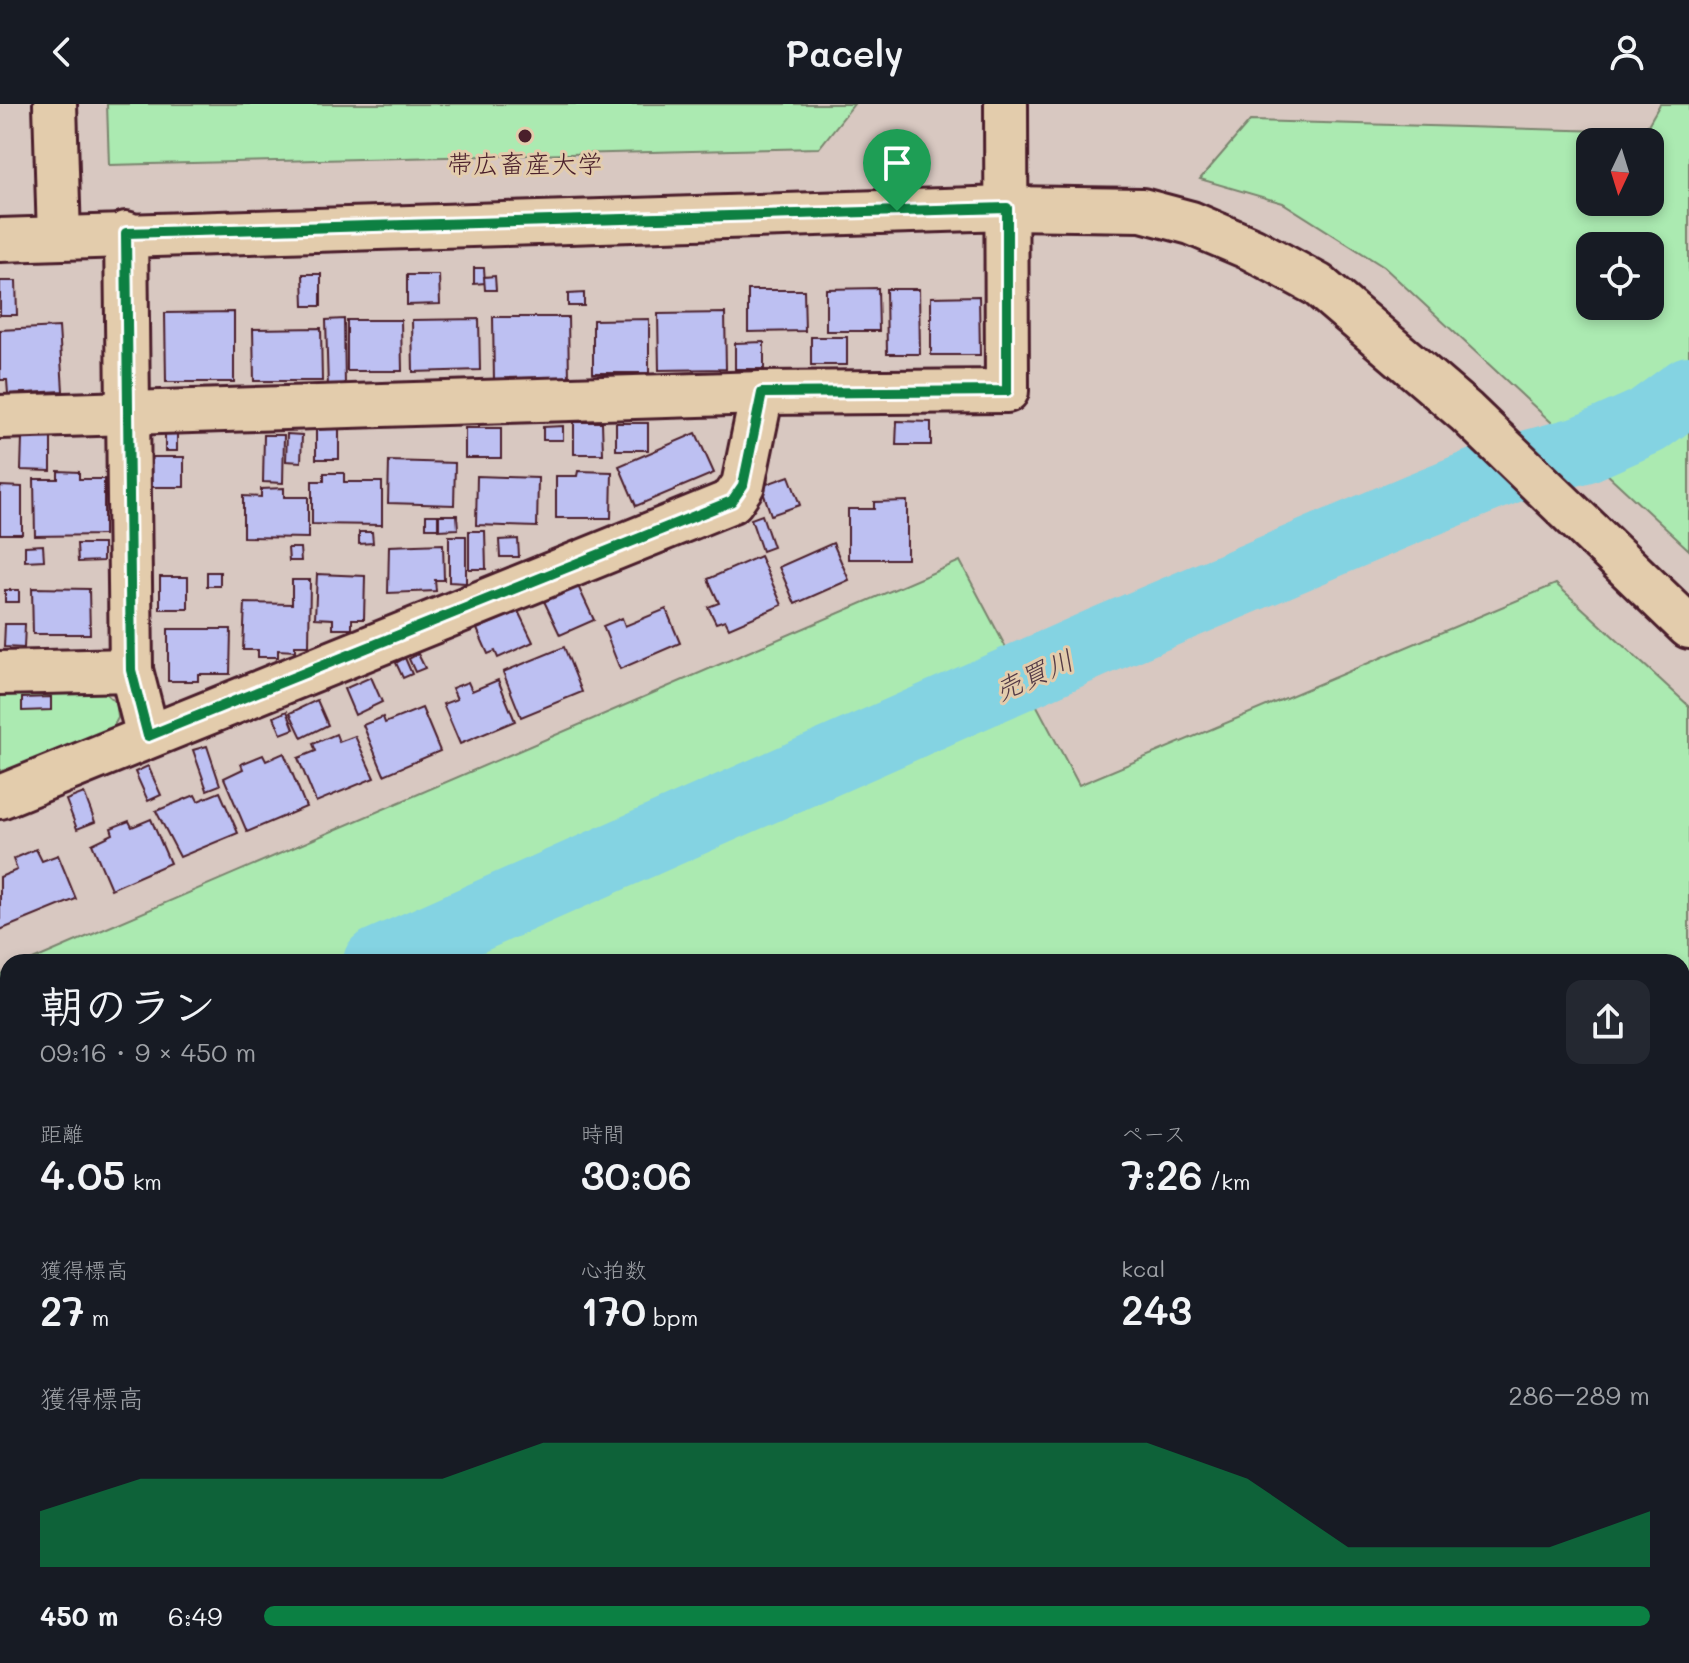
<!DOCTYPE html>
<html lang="ja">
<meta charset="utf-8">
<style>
body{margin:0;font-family:Mali,"Klee One",sans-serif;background:#242831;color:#f1f3f6;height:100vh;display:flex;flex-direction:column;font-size:30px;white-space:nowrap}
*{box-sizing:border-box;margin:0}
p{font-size:26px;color:#9ea1a6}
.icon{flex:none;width:44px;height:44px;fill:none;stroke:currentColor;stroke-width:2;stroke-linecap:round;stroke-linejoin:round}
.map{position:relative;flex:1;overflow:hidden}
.details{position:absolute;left:0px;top:850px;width:1690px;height:710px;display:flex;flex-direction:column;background:#171b24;border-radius:24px 24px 0 0;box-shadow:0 4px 12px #0003}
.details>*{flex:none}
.needle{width:52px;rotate:184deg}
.controls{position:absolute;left:1576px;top:24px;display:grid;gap:16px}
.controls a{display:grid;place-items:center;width:88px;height:88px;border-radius:16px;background:#171b24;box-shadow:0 4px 12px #0003;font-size:40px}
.pin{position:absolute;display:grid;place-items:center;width:68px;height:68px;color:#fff;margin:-82px -34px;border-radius:50% 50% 50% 0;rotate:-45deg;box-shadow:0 0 8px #0007}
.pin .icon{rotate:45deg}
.round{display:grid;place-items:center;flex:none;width:84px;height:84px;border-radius:16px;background:#242831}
.headline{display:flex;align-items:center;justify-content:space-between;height:136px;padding:0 40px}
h1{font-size:44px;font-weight:600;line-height:60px}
.metrics{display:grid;grid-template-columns:repeat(3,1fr);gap:12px;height:136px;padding:8px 40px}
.metrics div{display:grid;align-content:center}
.metrics b{font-size:40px;font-weight:600}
.metrics small{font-size:22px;font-weight:400}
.metrics p{font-size:22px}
.chart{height:224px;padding:16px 40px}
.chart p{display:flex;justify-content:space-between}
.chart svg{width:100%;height:144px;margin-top:8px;fill:#0b8043;opacity:.7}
ul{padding:0 40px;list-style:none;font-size:26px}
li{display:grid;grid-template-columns:128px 96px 1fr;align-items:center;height:60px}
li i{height:20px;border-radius:10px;background:#0b8043}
header{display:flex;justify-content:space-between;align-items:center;height:104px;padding:0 40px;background:#171b24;font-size:36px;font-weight:600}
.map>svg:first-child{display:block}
</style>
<header><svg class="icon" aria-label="back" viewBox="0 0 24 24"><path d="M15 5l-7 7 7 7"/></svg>Pacely<svg class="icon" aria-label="person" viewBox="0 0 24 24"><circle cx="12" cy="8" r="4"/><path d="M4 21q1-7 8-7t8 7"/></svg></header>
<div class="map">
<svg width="1689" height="1559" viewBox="0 0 1689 1559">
<rect width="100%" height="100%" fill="#d8c8c1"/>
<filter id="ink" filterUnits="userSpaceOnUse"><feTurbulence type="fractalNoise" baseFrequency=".0125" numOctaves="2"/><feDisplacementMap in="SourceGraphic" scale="16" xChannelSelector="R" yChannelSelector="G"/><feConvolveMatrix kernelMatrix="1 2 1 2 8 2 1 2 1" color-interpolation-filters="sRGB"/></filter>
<g filter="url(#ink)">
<g fill="#abeab1" stroke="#7a846e" stroke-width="2" fill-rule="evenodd">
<polygon points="107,0 854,0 819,44 109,61"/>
<path d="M1660,0H1689V446L1384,163L1283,99L1200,75L1250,17L1644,28ZM1590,38H1650V98H1590ZM1590,142H1650V202H1590Z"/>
<polygon points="960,457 1079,681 1556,480 1689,602 1689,905 1682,908 1682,858 28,858"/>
<polygon points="103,587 117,600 118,614 108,632 0,674 0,590"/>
<polygon points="8,866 8,1405 0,1406 0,870"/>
<polygon points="8,1437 8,1552 393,1552 400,1559 0,1559 0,1438"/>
</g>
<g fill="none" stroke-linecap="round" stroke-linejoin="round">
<g stroke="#84d3e2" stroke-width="68">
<polyline points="377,858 1101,537 1419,402 1511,365 1584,345 1647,317 1689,286"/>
<polyline points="0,1027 8,1023"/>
</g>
</g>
<g fill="#bdc0f2" stroke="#4a1f2b" stroke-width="2">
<polygon points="474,164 484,164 485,179 474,180"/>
<polygon points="303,170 321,170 321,202 304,202"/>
<polygon points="407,171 439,171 440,200 407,201"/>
<polygon points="495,172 496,186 485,186 484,173"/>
<polygon points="0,177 16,177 17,211 0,211"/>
<polygon points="878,184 879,227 826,227 826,185"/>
<polygon points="886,185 919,185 920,250 887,250"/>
<polygon points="748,186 804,186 805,227 748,228"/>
<polygon points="584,189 584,202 568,202 568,190"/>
<polygon points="979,192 980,251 931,251 931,193"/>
<polygon points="234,208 234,278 166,278 165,209"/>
<polygon points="725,209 726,265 659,266 658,210"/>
<polygon points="493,213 568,213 569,276 494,277"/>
<polygon points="344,215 345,283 328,284 326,216"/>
<polygon points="479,215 480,266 413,268 412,216"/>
<polygon points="649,215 649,269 593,269 593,216"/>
<polygon points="347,216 401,216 402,267 347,267"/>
<polygon points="59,223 63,287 8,290 7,276 0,276 0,226"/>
<polygon points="321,224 322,277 254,277 253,225"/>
<rect x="811" y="233" width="36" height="28"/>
<polygon points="764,238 764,265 735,265 735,239"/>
<polygon points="897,317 931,318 931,341 896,341"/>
<polygon points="574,318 602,318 603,350 574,350"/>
<rect x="616" y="319" width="32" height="27"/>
<polygon points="563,322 563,336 543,336 543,323"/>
<rect x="316" y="324" width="23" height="31"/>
<rect x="465" y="324" width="36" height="30"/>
<polygon points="696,329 714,369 636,402 619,362"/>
<rect x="165" y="330" width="12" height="17"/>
<polygon points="287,330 302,331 301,358 286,357"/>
<polygon points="264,331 284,331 283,379 263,378"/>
<polygon points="22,334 51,334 51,367 21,366"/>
<rect x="151" y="353" width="33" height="30"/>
<polygon points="389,357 455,359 454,401 388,399"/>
<polygon points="58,367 79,368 79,375 104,375 104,431 35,432 34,375 58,375"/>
<polygon points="578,367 612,368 611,414 556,414 556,372 577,372"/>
<polygon points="324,369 344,369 344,378 382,378 382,421 312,420 312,377 324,377"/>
<polygon points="477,372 538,374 537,423 476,421"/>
<polygon points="789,372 800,401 771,411 761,382"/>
<polygon points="0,382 22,383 22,430 0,430"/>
<polygon points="284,384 284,393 308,393 308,434 243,433 243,392 261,393 261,385"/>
<polygon points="907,397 907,455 848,455 848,405 874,405 874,398"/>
<rect x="426" y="411" width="12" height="13"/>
<polygon points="439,411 457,411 458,425 439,426"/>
<polygon points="762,411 773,443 762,447 751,415"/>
<polygon points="469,427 485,427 486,465 469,465"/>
<polygon points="359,428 372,428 373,439 359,440"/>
<polygon points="449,432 466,432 466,479 449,478"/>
<polygon points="518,435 519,453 500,453 499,436"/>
<polygon points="833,439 849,476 795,500 779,463"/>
<polygon points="77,440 103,440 103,457 78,458"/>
<polygon points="443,440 444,476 435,476 436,487 388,489 389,442"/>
<polygon points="43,441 44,456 25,457 25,442"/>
<polygon points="288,444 300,444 301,457 289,457"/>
<polygon points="760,452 782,501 729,524 725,516 716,519 708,503 719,499 708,475"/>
<rect x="207" y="468" width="13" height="14"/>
<polygon points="317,470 365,472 364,515 352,515 352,525 333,525 333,515 315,514"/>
<rect x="160" y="473" width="28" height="32"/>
<polygon points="292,476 310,476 309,542 295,542 295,547 278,546 278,553 258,553 258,546 243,546 245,499 292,500"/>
<polygon points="578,482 594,516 560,531 544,497"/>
<polygon points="32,484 89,485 90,530 33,530"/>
<rect x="5" y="486" width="14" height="12"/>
<polygon points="666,505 680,539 620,565 603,522 622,514 625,522"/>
<polygon points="518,507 533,538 498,554 495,547 488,550 477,525"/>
<polygon points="5,520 25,520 24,544 4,543"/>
<polygon points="168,525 231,525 230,570 198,570 198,577 168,577"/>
<polygon points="564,543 582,588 521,613 503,568"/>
<polygon points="418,550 425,564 415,568 409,555"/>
<polygon points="405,554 412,570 403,574 396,559"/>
<polygon points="371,573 382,598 355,611 344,585"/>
<polygon points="498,576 515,617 460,640 443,600 457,595 452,584 468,578 472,587"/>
<polygon points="51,593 51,606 22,607 22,594"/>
<polygon points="317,596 328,621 302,634 290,609"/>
<polygon points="422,604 440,647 384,671 363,621 383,613 385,619"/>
<polygon points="287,607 294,625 281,630 274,613"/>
<polygon points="336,630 339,638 355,632 374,674 316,698 298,654 316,647 313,640"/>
<polygon points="207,642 220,681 207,686 193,646"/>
<polygon points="284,649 306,703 247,728 224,674 243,665 241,660 263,651 266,657"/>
<polygon points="148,662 161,691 148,697 135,668"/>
<polygon points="220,688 238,729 180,753 156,707 195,691 198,697"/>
<polygon points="84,689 95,718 77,725 66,696"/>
<polygon points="151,715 170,759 111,785 92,740 113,730 111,724 129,717 132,723"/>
<polygon points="36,745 42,757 58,751 76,795 0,826 0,773 17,766 13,755"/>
<polygon points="1683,1001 1689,1005 1689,1050 1682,1043"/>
<polygon points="1682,1088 1689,1095 1689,1130 1685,1134 1682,1131"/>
<polygon points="1689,1299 1689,1344 1682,1338 1682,1306"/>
<polygon points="592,1552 663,1552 656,1559 585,1559"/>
<polygon points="698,1552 762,1552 756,1559 705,1559"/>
<polygon points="923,1552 963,1552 965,1554 960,1559 930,1559"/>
<polygon points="1014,1552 1037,1552 1040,1558 1006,1559"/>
<polygon points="1073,1552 1141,1552 1145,1559 1063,1559"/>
<polygon points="1409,1552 1415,1559 1349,1559 1345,1553"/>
<polygon points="1514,1552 1534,1552 1539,1559 1504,1559"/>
<polygon points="1543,1552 1606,1552 1598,1559 1549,1559"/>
</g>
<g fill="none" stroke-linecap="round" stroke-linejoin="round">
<g stroke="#4a1f2b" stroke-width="48">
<g id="minor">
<polyline points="55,0 59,134"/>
<polyline points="126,129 131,566 148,632"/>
<polyline points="0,136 1007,104 1142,106 1191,119 1252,145 1318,181 1466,308 1689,523"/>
<polyline points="0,313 762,289 1007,287 1006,0"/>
<polyline points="0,569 131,566"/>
<polyline points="0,693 732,397 743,381 762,289"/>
<polyline points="1682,959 1689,956"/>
<polyline points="1682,1208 1689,1215"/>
<polyline points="1682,1526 1689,1521"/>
<polyline points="495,1552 497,1559"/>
<polyline points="889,1552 897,1559"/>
<polyline points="1219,1559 1228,1552"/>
<polyline points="1639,1559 1648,1552"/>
</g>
</g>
<use href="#minor" stroke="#e3ccac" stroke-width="42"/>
</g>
</g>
<g fill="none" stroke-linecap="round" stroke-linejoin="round" filter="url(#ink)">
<g stroke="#fff" stroke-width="16">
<polygon id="route" points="1007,104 1007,287 762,289 743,381 732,397 148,632 131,566 126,129"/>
</g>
<use href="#route" stroke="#0b8043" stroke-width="10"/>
</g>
<circle fill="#4a1f2b" stroke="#e3ccac" stroke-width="3" cx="525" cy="32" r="8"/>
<g text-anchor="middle" stroke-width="6" stroke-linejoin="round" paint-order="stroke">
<g font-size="26" fill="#4a1f2b" stroke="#e3ccac">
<text x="525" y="69">帯広畜産大学</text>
</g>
<g font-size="28" font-style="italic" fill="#533a46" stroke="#e3ccac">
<text transform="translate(1034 571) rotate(-24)" y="10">売買川</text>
</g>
</g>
</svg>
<div class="controls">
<a><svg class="needle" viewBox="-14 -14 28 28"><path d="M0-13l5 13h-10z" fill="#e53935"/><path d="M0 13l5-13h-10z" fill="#9ea1a6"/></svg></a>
<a><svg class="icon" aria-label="locate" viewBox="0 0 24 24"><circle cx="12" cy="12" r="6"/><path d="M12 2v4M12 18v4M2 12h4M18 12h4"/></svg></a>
</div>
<div class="pin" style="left:897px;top:107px;background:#1e9e55"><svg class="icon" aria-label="arrive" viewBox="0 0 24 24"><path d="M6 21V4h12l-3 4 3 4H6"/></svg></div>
<section class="details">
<div class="headline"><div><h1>朝のラン</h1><p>09:16 · 9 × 450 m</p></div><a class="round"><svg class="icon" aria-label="share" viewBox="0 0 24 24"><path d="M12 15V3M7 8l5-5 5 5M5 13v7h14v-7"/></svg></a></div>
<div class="metrics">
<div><p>距離</p><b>4.05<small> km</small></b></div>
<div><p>時間</p><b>30:06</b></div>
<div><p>ペース</p><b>7:26<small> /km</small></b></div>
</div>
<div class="metrics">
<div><p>獲得標高</p><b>27<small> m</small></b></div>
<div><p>心拍数</p><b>170<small> bpm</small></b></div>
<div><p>kcal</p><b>243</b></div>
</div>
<div class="chart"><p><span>獲得標高</span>286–289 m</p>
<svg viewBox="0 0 160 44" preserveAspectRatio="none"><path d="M0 44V27L10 17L20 17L30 17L40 17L50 6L60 6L70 6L80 6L90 6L100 6L110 6L120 17L130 38L140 38L150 38L160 27V44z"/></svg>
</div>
<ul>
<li><b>450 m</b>6:49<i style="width:100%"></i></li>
</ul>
</section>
</div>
